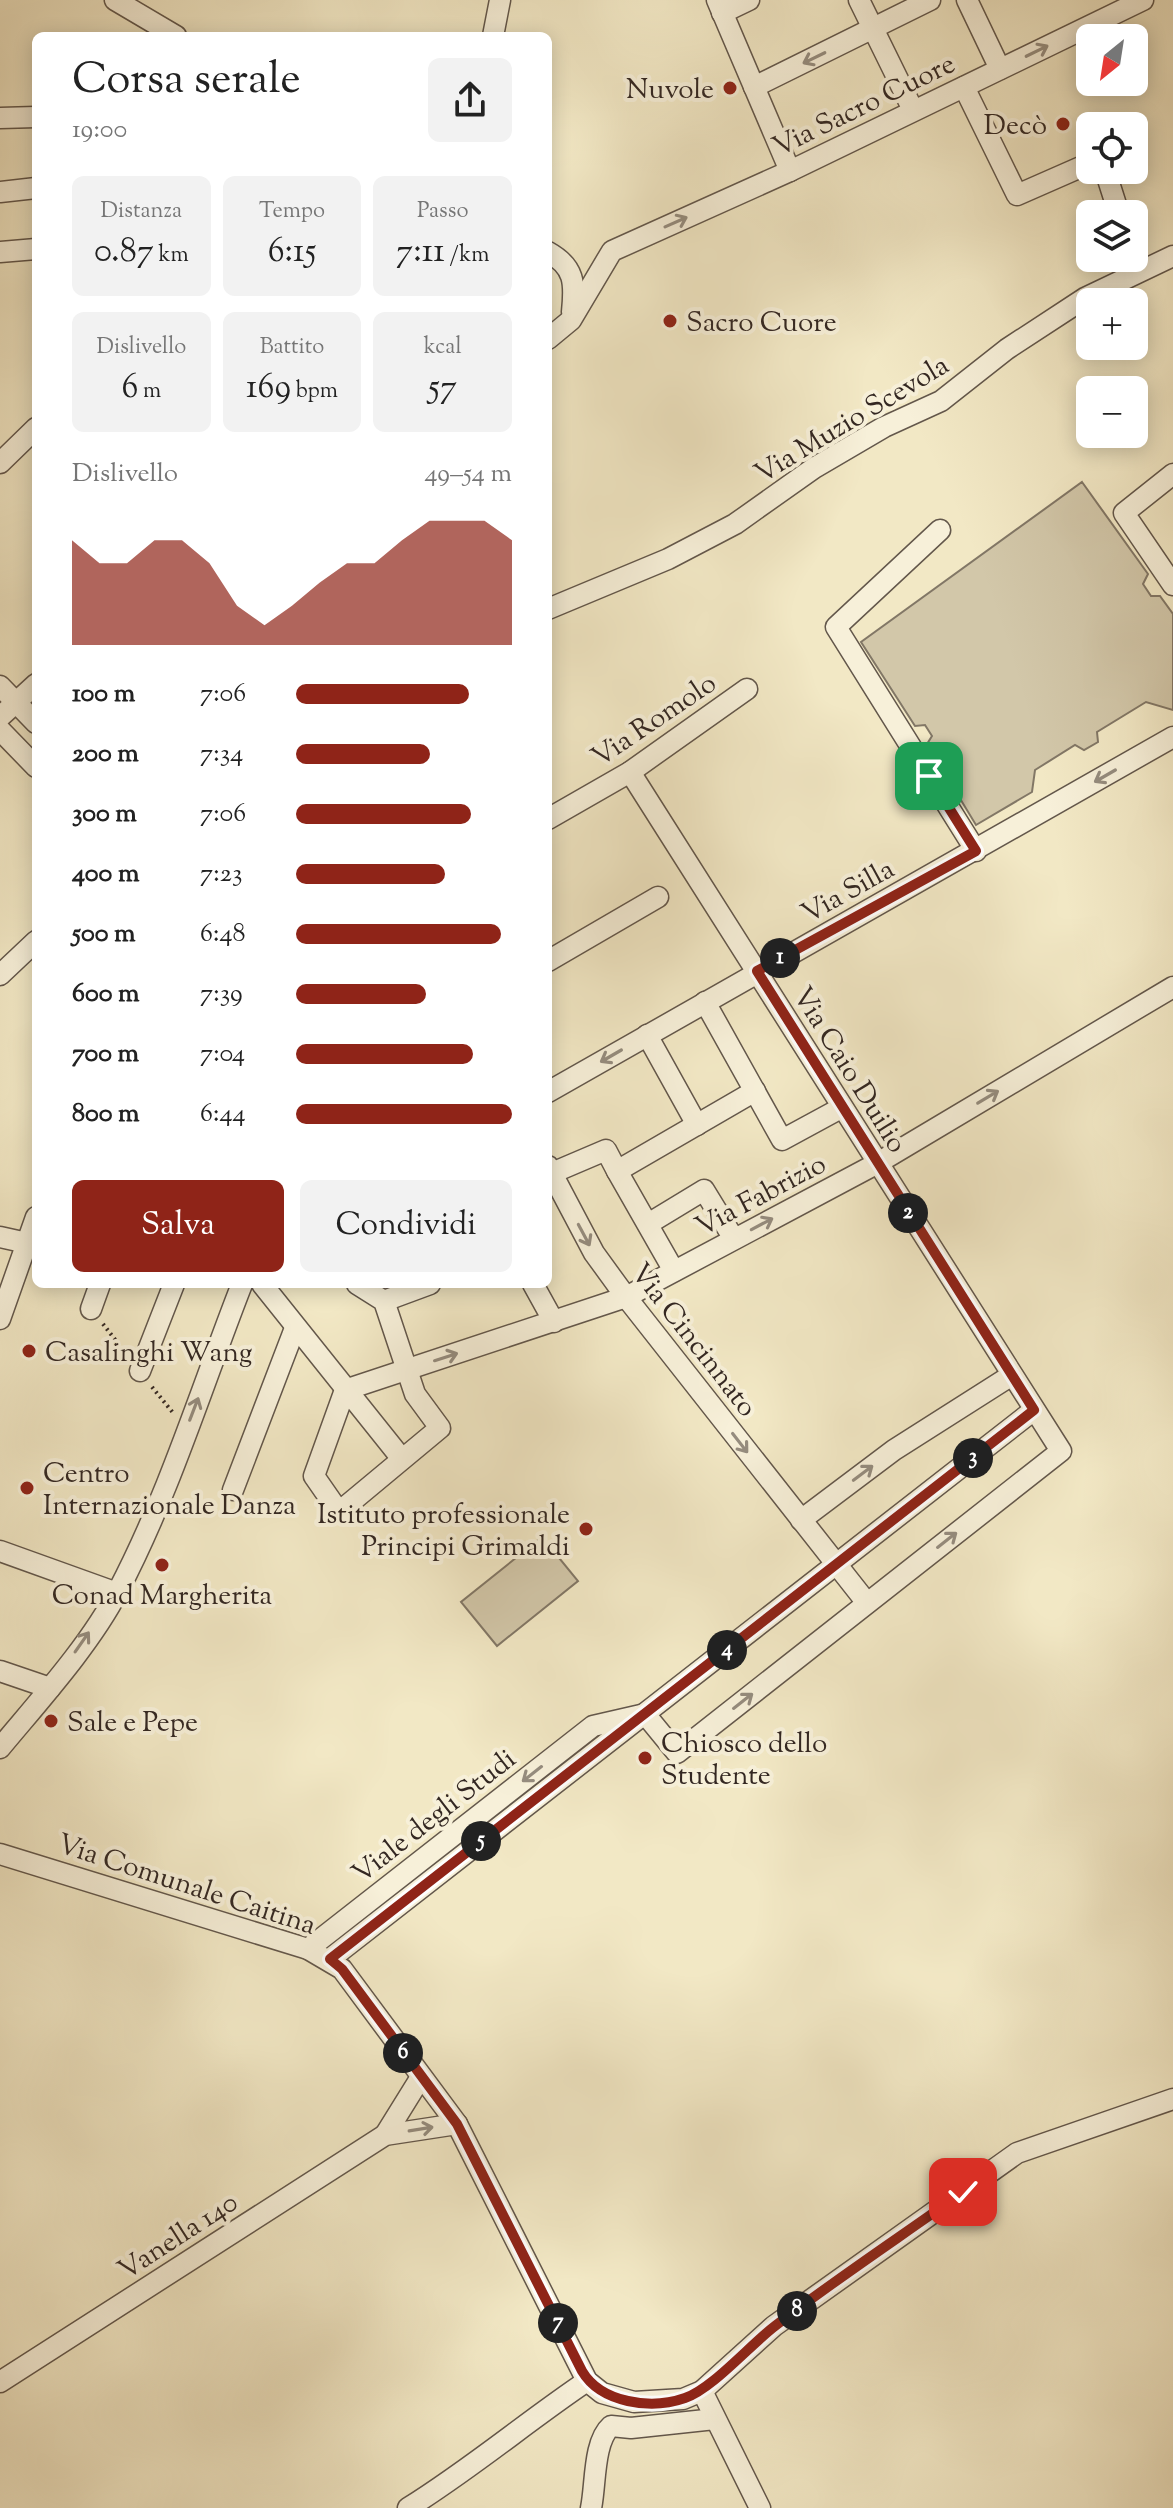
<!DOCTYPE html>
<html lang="it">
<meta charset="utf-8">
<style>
body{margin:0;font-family:"Sorts Mill Goudy",serif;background:#f2f2f2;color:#222;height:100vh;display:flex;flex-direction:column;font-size:30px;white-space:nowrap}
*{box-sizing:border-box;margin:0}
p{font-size:26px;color:#767676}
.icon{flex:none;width:44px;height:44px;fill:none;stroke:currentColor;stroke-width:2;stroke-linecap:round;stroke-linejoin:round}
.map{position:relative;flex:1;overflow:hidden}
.side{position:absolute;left:32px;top:32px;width:520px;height:1256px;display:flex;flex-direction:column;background:#fff;border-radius:12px;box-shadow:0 4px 20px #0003}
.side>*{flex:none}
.needle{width:52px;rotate:210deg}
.fabs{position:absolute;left:1076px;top:24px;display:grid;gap:16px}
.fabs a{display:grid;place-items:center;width:72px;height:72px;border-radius:12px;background:#fff;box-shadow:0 4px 20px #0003;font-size:40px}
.pin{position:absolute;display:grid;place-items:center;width:68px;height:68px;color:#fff;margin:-34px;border-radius:16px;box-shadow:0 4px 12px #0006}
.km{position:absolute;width:40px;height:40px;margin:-20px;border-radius:50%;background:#222;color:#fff;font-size:22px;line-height:40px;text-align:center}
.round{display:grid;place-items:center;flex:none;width:84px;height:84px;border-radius:12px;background:#f2f2f2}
.overview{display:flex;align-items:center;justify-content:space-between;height:136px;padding:0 40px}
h1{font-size:44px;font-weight:600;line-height:60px}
.metrics{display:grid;grid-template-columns:repeat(3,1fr);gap:12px;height:136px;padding:8px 40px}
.metrics div{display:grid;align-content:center;border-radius:12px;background:#f2f2f2;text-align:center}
.metrics b{font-size:34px;font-weight:600}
.metrics small{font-size:22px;font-weight:400}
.metrics p{font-size:22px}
.chart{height:224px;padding:16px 40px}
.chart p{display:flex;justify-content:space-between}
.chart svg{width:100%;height:144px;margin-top:8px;fill:#8f2418;opacity:.7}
.action{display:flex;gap:16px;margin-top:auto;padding:16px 40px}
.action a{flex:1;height:92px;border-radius:12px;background:#8f2418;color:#fff;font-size:32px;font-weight:600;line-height:92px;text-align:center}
.action a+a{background:#f2f2f2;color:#222}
ul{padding:0 40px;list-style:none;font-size:26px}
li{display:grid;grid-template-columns:128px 96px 1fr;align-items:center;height:60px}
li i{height:20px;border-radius:10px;background:#8f2418}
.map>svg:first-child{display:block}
</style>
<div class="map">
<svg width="1173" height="2508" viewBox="0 0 1173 2508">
<rect width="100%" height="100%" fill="#f2e8c5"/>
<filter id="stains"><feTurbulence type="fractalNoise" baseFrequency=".0025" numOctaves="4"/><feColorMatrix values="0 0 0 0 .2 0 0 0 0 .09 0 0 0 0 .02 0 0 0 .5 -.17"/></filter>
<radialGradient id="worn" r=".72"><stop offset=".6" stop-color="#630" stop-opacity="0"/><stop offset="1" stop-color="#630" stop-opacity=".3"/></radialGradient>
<g fill="#d2c7a9" stroke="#827766" stroke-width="2">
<polygon points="1082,482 1148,574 1143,584 1151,596 1160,596 1173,614 1173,710 1146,702 1097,732 1098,742 1084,750 1075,745 1035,770 1032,792 976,825 927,744 932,736 925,725 915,726 861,642"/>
<polygon points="542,1537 578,1581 497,1646 461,1602"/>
</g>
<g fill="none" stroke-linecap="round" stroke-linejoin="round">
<g stroke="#63574b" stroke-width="23">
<g id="minor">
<polyline points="115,0 176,36"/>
<polyline points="717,0 790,171"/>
<polyline points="859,0 913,110"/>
<polyline points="967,0 1000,69"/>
<polyline points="722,13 749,0"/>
<polyline points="493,36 500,0"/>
<polyline points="754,87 930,0"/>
<polyline points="964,87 1017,195 1090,163"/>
<polyline points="0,118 36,117"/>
<polyline points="1105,170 1119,214"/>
<polyline points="0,192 36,188"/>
<polyline points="0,252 36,249"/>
<path d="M548,252C575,267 575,283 572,312"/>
<polyline points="548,339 571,320 612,251 790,171 1143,0"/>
<polyline points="0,463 36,428"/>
<polyline points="1173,474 1124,513 1173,585"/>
<polyline points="940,530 836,627 976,851"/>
<polyline points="548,609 668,559 735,524 814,468 884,427 941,401 1007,349 1085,298 1173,256"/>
<polyline points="0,686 36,723"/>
<polyline points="0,717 36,684"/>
<polyline points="0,730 36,767"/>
<polyline points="630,772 1061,1451 677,1753 645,1714"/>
<polyline points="548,819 630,772 747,689"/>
<polyline points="548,961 658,897"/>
<polyline points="0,975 36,941"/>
<polyline points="705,1002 782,1140 841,1108"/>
<polyline points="647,1035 697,1125"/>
<polyline points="548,1092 1173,737"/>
<polyline points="548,1166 594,1253 626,1297 867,1603"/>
<polyline points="617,1171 674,1271"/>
<polyline points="552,1173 606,1150 617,1171 755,1091"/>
<polyline points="648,1224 704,1190 734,1239"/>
<polyline points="0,1237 27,1243"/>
<polyline points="262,1284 402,1459"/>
<polyline points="533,1284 554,1322"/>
<polyline points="384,1301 430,1284"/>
<polyline points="91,1309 100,1284"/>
<polyline points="0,1319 36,1217"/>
<polyline points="140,1371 174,1284"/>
<polyline points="345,1390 626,1297 876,1164 1173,987"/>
<polyline points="345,1390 314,1476 339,1512 440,1428 415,1394 384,1301 357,1284"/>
<polyline points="233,1490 295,1328"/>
<polyline points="801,1520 894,1450 1012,1375"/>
<polyline points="0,1551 117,1593"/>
<polyline points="0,1671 50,1688"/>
<path d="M0,1748C39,1701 90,1645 118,1591C169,1494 202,1386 242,1284"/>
<polyline points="0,1854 308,1949 342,1969 457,2124 587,2381 602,2393 634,2402 683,2399 702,2391 774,2326 1017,2153 1173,2099"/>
<polyline points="308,1949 593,1726 641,1715"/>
<polyline points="330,1959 1034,1410"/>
<polyline points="385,2135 421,2077"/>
<polyline points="0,2382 385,2135 457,2124"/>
<polyline points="702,2391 760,2508"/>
<path d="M408,2508C471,2469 526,2422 587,2381"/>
<path d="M591,2508C596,2485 593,2442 611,2426L631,2428L715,2419"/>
</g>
</g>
<g stroke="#332722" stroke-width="4" stroke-dasharray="2 4" stroke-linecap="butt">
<polyline points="103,1324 127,1355"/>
<polyline points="152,1387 174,1414"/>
</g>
<use href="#minor" stroke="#f7f0d9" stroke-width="20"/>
</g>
<defs><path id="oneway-shaft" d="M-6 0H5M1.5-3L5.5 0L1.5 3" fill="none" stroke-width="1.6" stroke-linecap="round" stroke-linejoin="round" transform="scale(2)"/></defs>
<g stroke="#958c7e">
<use href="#oneway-shaft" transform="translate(1037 51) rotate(-26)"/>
<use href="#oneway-shaft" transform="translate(814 58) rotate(154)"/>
<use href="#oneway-shaft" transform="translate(676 222) rotate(-24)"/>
<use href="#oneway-shaft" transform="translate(1105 776) rotate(150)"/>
<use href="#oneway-shaft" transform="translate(611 1056) rotate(150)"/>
<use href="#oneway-shaft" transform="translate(988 1097) rotate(-31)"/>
<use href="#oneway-shaft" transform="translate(762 1224) rotate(-28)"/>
<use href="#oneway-shaft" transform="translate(584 1235) rotate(62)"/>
<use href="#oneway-shaft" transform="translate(446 1357) rotate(-18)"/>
<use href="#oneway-shaft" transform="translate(194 1409) rotate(-69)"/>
<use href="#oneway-shaft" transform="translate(740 1443) rotate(52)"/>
<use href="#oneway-shaft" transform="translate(863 1473) rotate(-37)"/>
<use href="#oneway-shaft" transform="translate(947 1540) rotate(-38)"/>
<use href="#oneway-shaft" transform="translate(82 1642) rotate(-55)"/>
<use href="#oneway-shaft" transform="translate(743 1701) rotate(-38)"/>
<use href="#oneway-shaft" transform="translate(532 1774) rotate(142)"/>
<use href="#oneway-shaft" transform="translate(421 2129) rotate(-9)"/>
</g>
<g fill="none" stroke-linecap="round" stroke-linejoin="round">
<g stroke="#fff" stroke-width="16">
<path id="route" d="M929,776L976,851L757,971L1034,1410L330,1959L342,1969L457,2124L582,2371C601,2403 651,2410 685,2398C712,2389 750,2345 775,2326C836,2279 900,2237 963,2192"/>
</g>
<use href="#route" stroke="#8f2418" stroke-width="10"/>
</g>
<g fill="#8f2418" stroke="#f7f0d9" stroke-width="3">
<circle cx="730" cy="88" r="8"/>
<circle cx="1063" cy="124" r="8"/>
<circle cx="670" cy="321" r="8"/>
<circle cx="29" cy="1351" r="8"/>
<circle cx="27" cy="1488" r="8"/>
<circle cx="586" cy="1529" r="8"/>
<circle cx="162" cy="1565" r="8"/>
<circle cx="51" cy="1721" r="8"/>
<circle cx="645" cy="1758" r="8"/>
</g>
<g text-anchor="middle" stroke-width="8" stroke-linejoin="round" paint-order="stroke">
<g font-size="28" fill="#332722" stroke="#f7f0d9" text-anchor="start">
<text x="714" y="98" text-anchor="end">Nuvole</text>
<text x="1047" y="134" text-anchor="end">Decò</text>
<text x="686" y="331">Sacro Cuore</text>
<text x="45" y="1361">Casalinghi Wang</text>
<text x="43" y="1482">Centro<tspan x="43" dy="32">Internazionale Danza</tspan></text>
<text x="570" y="1523" text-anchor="end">Istituto professionale<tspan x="570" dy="32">Principi Grimaldi</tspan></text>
<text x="162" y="1604" text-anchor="middle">Conad Margherita</text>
<text x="67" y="1731">Sale e Pepe</text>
<text x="661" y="1752">Chiosco dello<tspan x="661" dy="32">Studente</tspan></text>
</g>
<g font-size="28" fill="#332722" stroke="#f7f0d9">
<text transform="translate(863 104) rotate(-26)" y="10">Via Sacro Cuore</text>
<text transform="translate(851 418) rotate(-31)" y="10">Via Muzio Scevola</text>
<text transform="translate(653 719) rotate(-34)" y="10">Via Romolo</text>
<text transform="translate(847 890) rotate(-29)" y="10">Via Silla</text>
<text transform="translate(851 1069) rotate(58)" y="10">Via Caio Duilio</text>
<text transform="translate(760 1194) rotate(-28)" y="10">Via Fabrizio</text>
<text transform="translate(695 1339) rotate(52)" y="10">Via Cincinnato</text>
<text transform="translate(433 1815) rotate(-38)" y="10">Viale degli Studi</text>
<text transform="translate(187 1883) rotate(18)" y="10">Via Comunale Caitina</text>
<text transform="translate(177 2235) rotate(-33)" y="10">Vanella 140</text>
</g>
</g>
<rect width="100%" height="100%" filter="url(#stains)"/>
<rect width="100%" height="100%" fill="url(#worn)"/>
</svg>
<div class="fabs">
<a><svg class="needle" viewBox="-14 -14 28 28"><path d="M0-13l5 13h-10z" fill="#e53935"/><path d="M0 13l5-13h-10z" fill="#767676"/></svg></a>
<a><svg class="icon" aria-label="locate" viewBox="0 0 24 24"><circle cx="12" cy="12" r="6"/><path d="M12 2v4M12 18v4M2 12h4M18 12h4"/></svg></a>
<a><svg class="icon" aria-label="layers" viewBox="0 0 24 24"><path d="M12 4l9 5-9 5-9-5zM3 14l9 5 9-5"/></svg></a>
<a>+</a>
<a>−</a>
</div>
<div class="pin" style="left:929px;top:776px;background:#1e9e55"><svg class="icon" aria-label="arrive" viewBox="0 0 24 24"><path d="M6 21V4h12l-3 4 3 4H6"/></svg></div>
<div class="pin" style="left:963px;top:2192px;background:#d93025"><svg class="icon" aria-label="check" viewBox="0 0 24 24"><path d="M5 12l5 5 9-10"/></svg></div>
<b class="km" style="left:780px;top:958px">1</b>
<b class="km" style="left:908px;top:1213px">2</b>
<b class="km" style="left:973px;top:1458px">3</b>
<b class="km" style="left:727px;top:1650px">4</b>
<b class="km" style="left:481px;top:1841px">5</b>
<b class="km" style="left:403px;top:2053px">6</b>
<b class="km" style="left:558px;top:2323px">7</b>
<b class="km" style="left:797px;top:2311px">8</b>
<section class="side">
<div class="overview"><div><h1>Corsa serale</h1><p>19:00</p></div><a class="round"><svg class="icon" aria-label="share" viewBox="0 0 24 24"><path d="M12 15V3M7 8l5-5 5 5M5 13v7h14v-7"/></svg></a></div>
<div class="metrics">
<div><p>Distanza</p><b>0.87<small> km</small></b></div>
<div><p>Tempo</p><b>6:15</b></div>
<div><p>Passo</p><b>7:11<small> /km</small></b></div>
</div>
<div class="metrics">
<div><p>Dislivello</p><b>6<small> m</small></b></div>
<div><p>Battito</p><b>169<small> bpm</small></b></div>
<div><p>kcal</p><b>57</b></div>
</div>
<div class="chart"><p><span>Dislivello</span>49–54 m</p>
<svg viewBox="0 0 160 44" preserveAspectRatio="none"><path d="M0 44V12L10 19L20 19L30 12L40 12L50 19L60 32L70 38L80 32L90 25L100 19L110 19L120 12L130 6L140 6L150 6L160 12V44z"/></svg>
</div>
<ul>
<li><b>100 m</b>7:06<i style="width:80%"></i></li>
<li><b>200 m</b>7:34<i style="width:62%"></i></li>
<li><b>300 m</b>7:06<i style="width:81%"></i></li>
<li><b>400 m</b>7:23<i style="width:69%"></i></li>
<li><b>500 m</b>6:48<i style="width:95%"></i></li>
<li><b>600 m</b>7:39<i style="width:60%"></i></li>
<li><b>700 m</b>7:04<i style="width:82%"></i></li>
<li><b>800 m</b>6:44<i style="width:100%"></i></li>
</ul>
<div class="action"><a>Salva</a><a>Condividi</a></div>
</section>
</div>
